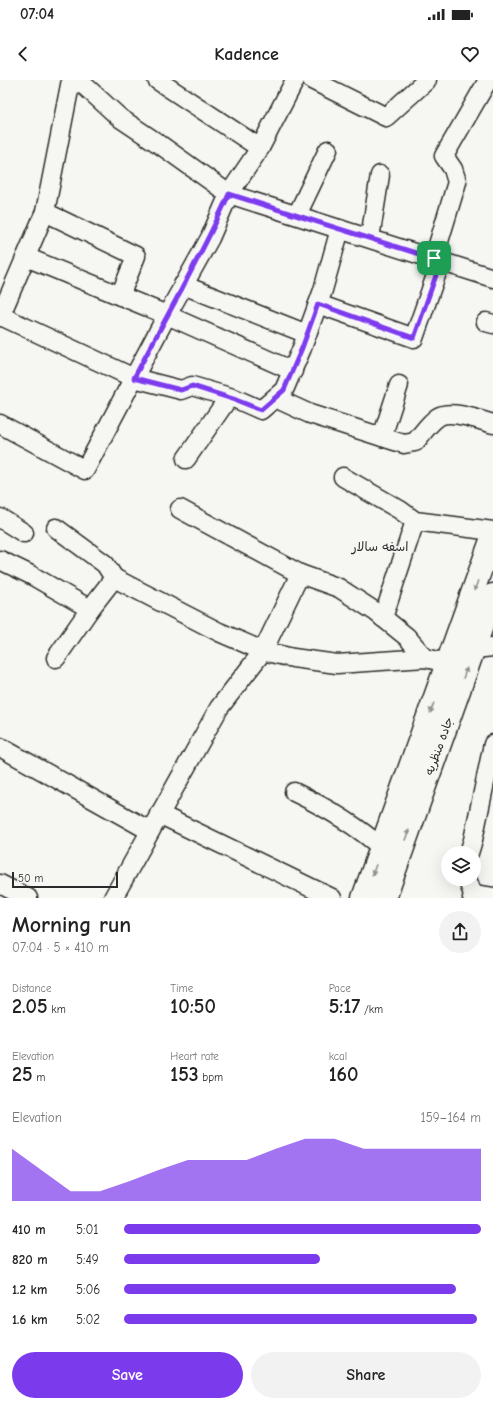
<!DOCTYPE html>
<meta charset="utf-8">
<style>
body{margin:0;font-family:"Comic Neue","Playpen Sans Arabic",sans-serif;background:#f2f2f2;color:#222;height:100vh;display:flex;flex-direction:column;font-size:15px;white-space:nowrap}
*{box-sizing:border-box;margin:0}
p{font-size:13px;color:#767676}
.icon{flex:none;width:22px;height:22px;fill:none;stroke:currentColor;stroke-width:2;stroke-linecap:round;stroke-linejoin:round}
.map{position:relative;height:818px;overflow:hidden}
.side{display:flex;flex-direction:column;background:#fff;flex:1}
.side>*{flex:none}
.fabs{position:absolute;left:441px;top:766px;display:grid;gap:8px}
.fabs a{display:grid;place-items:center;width:40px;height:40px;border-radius:50%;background:#fff;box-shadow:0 4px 16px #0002;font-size:20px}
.scale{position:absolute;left:12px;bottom:10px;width:106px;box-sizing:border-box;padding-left:4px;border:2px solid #2b2b2b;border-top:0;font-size:11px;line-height:14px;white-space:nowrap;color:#2b2b2b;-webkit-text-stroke:3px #f6f6f2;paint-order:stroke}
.pin{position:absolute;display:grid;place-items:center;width:34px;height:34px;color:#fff;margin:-17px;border-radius:8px;box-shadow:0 2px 6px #0006}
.round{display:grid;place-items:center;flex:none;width:42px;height:42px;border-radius:21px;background:#f2f2f2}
.summary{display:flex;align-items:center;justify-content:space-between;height:68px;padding:0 12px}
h1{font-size:22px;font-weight:800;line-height:30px}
.stats{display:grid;grid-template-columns:repeat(3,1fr);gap:6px;height:68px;padding:4px 12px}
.stats div{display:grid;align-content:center}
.stats b{font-size:20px;font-weight:800}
.stats small{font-size:11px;font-weight:400}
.stats p{font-size:11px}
.chart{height:112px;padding:8px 12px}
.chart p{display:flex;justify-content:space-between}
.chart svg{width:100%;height:72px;margin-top:4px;fill:#7c3aed;opacity:.7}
.primary-button{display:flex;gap:8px;margin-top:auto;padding:8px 12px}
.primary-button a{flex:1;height:46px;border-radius:24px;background:#7c3aed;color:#fff;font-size:16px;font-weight:800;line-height:46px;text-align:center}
.primary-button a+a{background:#f2f2f2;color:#222}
ul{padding:0 12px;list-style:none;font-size:13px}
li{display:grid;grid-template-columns:64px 48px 1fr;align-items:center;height:30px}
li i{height:10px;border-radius:5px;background:#7c3aed}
.status{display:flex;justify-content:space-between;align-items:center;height:28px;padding:0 20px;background:#fff;direction:ltr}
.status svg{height:11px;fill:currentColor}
header{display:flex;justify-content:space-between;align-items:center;height:52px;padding:0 12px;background:#fff;font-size:18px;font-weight:800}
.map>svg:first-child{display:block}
</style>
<div class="status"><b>07:04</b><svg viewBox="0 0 49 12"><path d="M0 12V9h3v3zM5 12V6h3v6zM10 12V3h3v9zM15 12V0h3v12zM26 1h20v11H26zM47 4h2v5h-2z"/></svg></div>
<header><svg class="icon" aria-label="back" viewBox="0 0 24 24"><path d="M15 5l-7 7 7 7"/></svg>Kadence<svg class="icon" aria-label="heart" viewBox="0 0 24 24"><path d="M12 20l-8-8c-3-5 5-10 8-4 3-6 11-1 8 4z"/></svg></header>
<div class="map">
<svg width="493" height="818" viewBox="0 0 493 818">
<rect width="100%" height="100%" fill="#f6f6f2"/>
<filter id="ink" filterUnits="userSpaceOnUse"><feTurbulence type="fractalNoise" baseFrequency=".025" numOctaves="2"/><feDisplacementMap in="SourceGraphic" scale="8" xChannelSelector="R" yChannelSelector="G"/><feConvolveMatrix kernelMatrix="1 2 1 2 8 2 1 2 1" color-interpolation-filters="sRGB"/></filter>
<g filter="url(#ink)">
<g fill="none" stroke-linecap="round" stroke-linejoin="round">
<g stroke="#2b2b2b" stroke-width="21">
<g id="minor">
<polyline points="74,0 86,7 120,38 162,66 229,114 493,198"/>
<polyline points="157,0 260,68"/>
<polyline points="312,0 386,37 427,0"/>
<polyline points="45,132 136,176 120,216"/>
<polyline points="297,135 328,70"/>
<polyline points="370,158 380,95"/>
<polyline points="26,177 167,235 293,291"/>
<polyline points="434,178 457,102 453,89 444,76 488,0"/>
<polyline points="183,205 307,254"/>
<polyline points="318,224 414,258 441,181"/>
<polyline points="1,236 134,298 181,310 192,306 236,319 261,330 284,310 302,268 323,210 340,149"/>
<polyline points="0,237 45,132 71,0"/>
<polyline points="486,242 493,244"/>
<path d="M275,318L310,334L404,364L415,362C422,354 429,343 438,337C450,329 480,340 493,344"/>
<polyline points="0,344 85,390 167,235 210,158 229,114 260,68 295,0"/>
<polyline points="382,357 399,305"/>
<polyline points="186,379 229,317"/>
<polyline points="343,397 400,430 415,441 493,451"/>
<polyline points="180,429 300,494 339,508 376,532 407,557 425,578"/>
<polyline points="0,438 24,453"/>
<polyline points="56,448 105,484 114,498"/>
<polyline points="0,480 31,495 90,529"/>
<polyline points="383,538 415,441"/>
<polyline points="474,569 493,567"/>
<polyline points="56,578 90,529 114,498 219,552 263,571 293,578 337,584 425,578 448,583"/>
<polyline points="0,667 150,751"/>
<path d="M294,712C325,727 356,745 382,768"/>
<polyline points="159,734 332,818"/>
<polyline points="469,773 473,760 493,664"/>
<polyline points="467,799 473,814 472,818"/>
<polyline points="0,804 28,818"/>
<polyline points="473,814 493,817"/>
<polyline points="113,818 219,628 263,571 300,494"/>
</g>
</g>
<g stroke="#2b2b2b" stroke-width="25">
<g id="major">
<polyline points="363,818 493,455"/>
<polyline points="385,818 493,515"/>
</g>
</g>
<use href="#minor" stroke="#f6f6f2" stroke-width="18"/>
<use href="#major" stroke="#f6f6f2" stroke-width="22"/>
</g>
<defs><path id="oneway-solid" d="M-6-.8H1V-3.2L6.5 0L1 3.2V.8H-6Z"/></defs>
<g fill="#90908e">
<use href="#oneway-solid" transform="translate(476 506) rotate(109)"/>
<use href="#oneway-solid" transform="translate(465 593) rotate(-70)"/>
<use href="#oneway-solid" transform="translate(432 628) rotate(110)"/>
<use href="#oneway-solid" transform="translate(407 755) rotate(-70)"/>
<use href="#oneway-solid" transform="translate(374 790) rotate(110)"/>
</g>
</g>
<g fill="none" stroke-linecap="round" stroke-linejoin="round" filter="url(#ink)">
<g stroke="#fff" stroke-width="8">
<path id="route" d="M229,114L441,181L414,258L318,224L302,268L284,310L261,330L236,320L192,306L181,310L134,298C166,237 201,177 229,114Z"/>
</g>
<use href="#route" stroke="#7c3aed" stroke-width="5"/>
</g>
<g text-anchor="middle" stroke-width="3" stroke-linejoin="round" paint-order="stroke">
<g font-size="12" fill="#2b2b2b" stroke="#f6f6f2">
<text transform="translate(439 666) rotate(-70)" y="4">جاده منظریه</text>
</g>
<g font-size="13" fill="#2b2b2b" stroke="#f6f6f2">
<text x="380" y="471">اسفه سالار</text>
</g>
</g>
</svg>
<div class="fabs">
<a><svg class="icon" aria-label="layers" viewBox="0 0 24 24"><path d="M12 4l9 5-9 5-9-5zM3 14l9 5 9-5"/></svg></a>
</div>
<div class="scale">50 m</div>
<div class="pin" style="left:434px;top:178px;background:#1e9e55"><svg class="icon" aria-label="arrive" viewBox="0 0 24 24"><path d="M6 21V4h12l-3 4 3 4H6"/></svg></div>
</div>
<section class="side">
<div class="summary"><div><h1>Morning run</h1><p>07:04 · 5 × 410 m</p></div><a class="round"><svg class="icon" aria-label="share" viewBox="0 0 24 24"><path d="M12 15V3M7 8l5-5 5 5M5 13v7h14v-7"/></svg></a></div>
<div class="stats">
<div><p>Distance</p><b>2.05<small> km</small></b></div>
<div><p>Time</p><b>10:50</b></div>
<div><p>Pace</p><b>5:17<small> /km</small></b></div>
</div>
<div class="stats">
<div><p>Elevation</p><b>25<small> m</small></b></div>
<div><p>Heart rate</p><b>153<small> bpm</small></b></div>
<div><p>kcal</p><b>160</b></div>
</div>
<div class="chart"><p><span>Elevation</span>159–164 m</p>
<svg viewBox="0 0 160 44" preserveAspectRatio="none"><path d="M0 44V12L10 25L20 38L30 38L40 32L50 25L60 19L70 19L80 19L90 12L100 6L110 6L120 12L130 12L140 12L150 12L160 12V44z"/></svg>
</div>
<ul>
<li><b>410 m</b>5:01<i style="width:100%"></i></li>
<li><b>820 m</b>5:49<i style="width:55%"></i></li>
<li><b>1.2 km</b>5:06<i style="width:93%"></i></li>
<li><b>1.6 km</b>5:02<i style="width:99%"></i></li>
</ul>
<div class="primary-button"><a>Save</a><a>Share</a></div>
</section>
